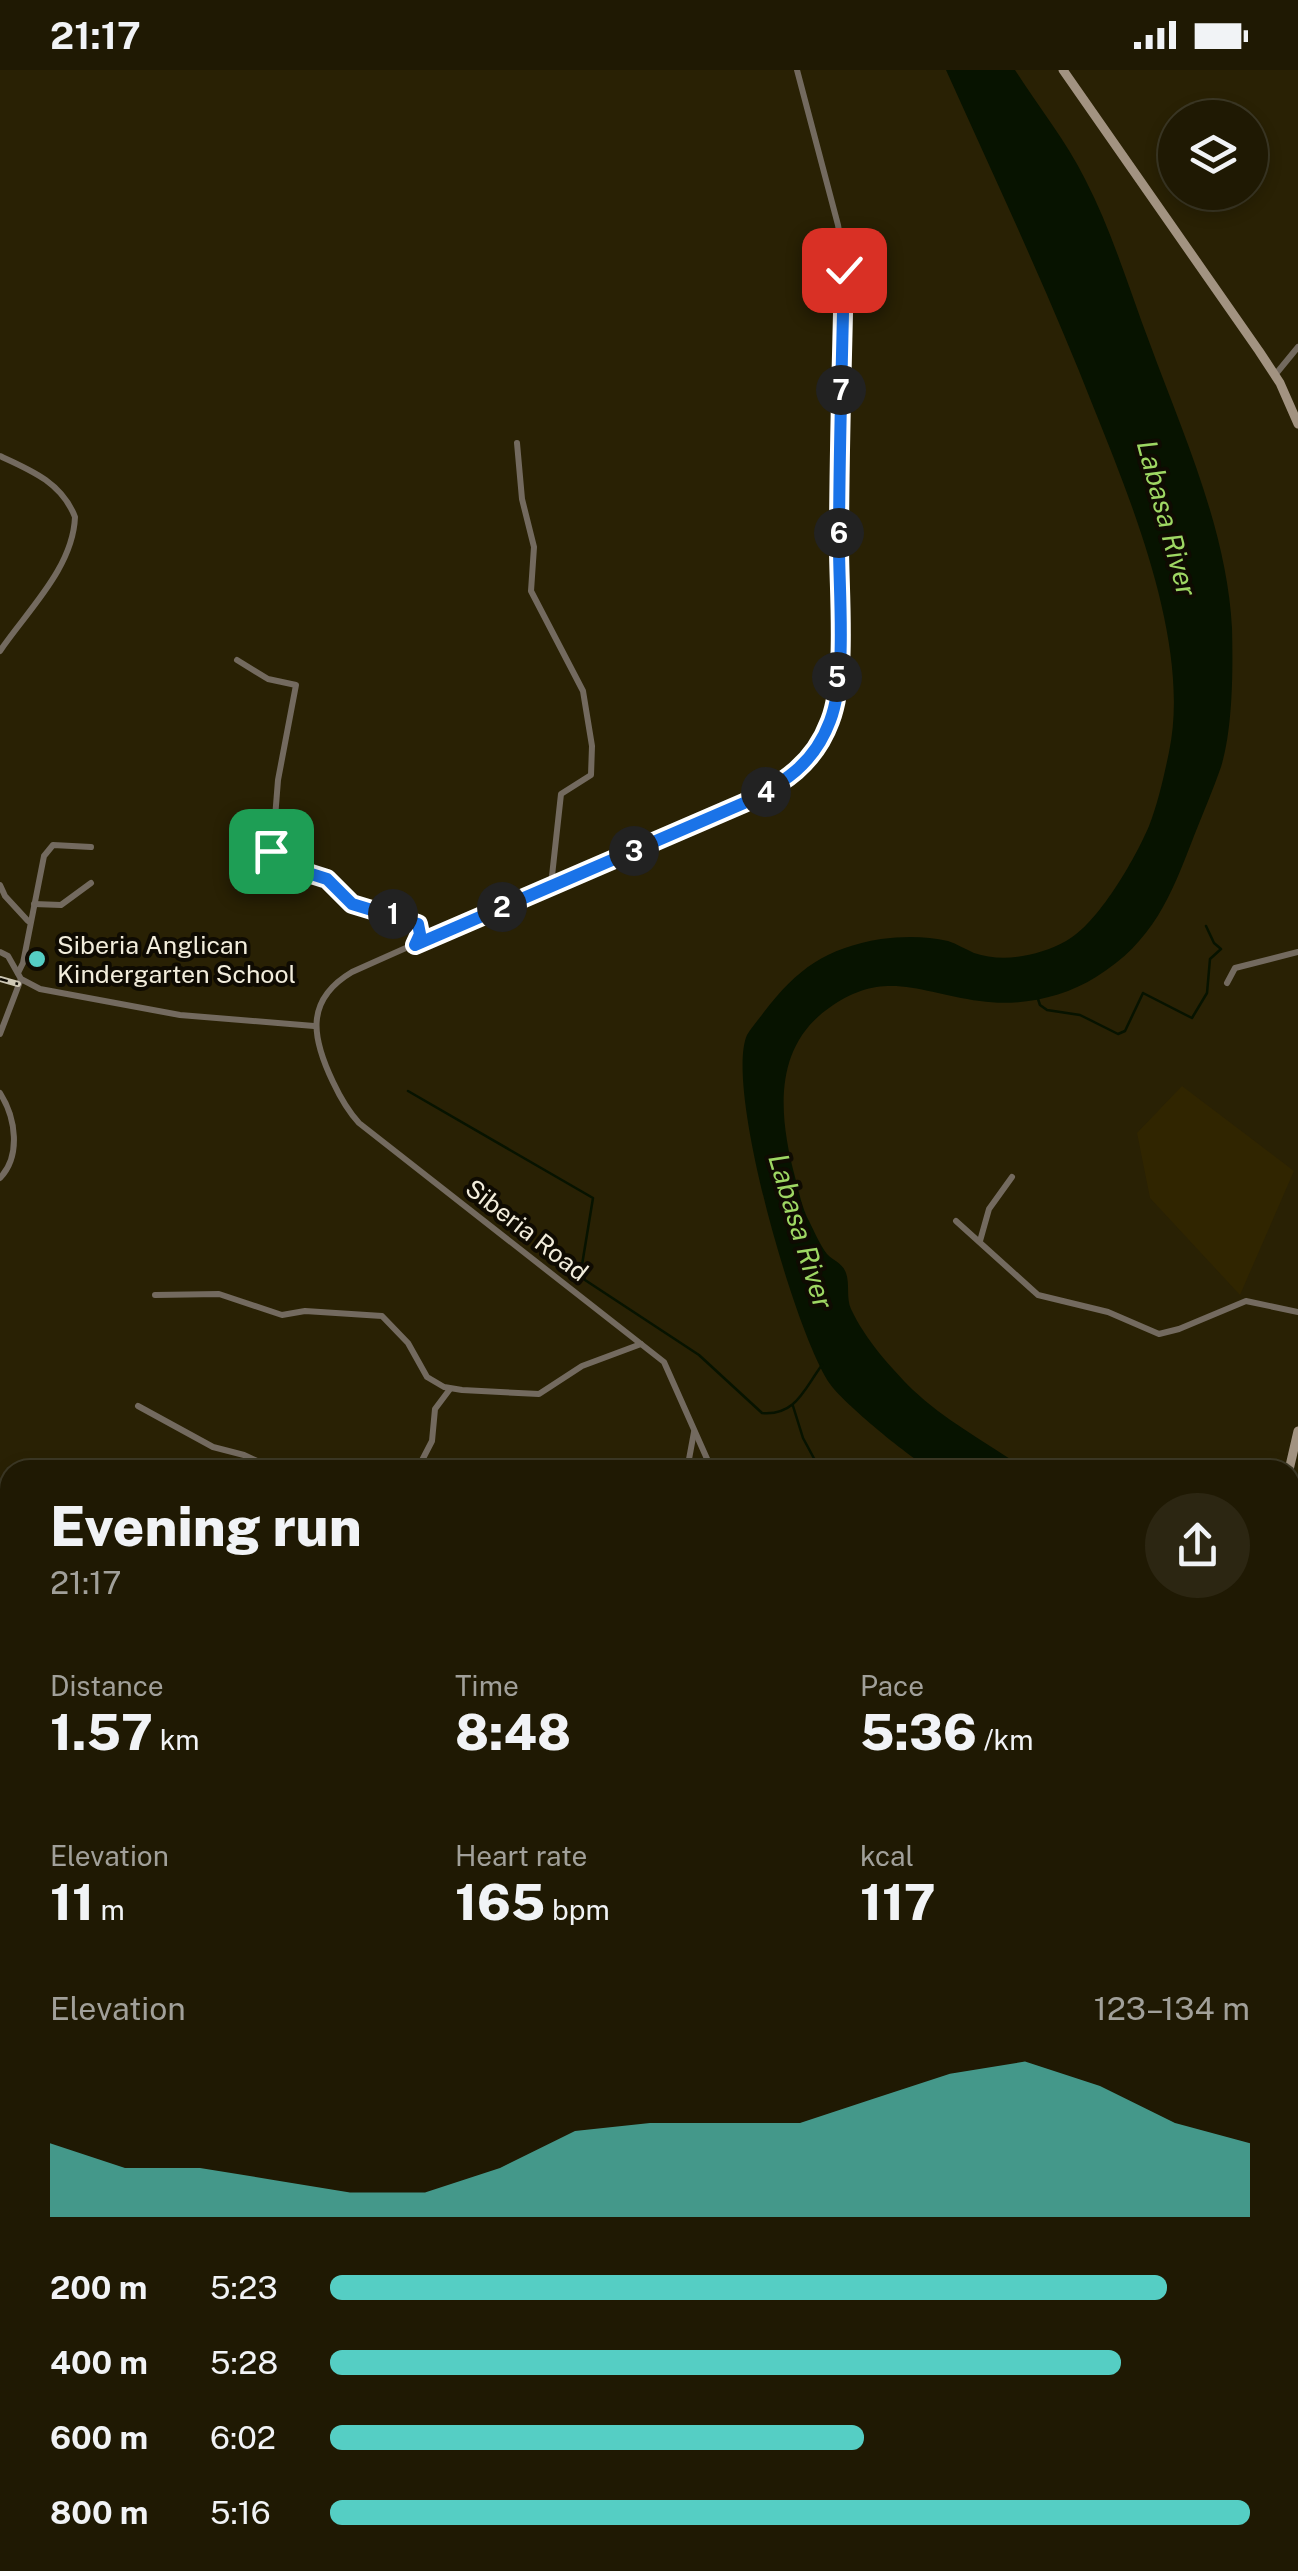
<!DOCTYPE html>
<meta charset="utf-8">
<style>
body{margin:0;font-family:"Public Sans",sans-serif;background:#2c2612;color:#f1f3f6;height:100vh;display:flex;flex-direction:column;font-size:38px;white-space:nowrap}
*{box-sizing:border-box;margin:0}
p{font-size:32px;color:#a1a09a}
.icon{flex:none;width:55px;height:55px;fill:none;stroke:currentColor;stroke-width:2;stroke-linecap:round;stroke-linejoin:round}
.map{position:relative;flex:1;overflow:hidden}
.details{position:absolute;left:0px;top:1390px;width:1300px;height:1112px;display:flex;flex-direction:column;background:#1f1903;border-radius:30px 30px 0 0;box-shadow:0 5px 15px #0003,0 0 0 2px #3c3825}
.details>*{flex:none}
.controls{position:absolute;left:1158px;top:30px;display:grid;gap:20px}
.controls a{display:grid;place-items:center;width:110px;height:110px;border-radius:50%;background:#1f1903;box-shadow:0 5px 15px #0003,0 0 0 2px #3c3825;font-size:50px}
.pin{position:absolute;display:grid;place-items:center;width:85px;height:85px;color:#fff;margin:-42px;border-radius:20px;box-shadow:0 5px 15px #0006}
.km{position:absolute;width:50px;height:50px;margin:-25px;border-radius:50%;background:#222;color:#fff;font-size:28px;line-height:50px;text-align:center}
.round{display:grid;place-items:center;flex:none;width:105px;height:105px;border-radius:52px;background:#2c2612}
.headline{display:flex;align-items:center;justify-content:space-between;height:170px;padding:0 50px}
h1{font-size:55px;font-weight:800;line-height:75px}
.metrics{display:grid;grid-template-columns:repeat(3,1fr);gap:15px;height:170px;padding:10px 50px}
.metrics div{display:grid;align-content:center}
.metrics b{font-size:50px;font-weight:800}
.metrics small{font-size:28px;font-weight:400}
.metrics p{font-size:28px}
.chart{height:280px;padding:20px 50px}
.chart p{display:flex;justify-content:space-between}
.chart svg{width:100%;height:180px;margin-top:10px;fill:#55cec4;opacity:.7}
ul{padding:0 50px;list-style:none;font-size:32px}
li{display:grid;grid-template-columns:160px 120px 1fr;align-items:center;height:75px}
li i{height:25px;border-radius:12px;background:#55cec4}
.status{display:flex;justify-content:space-between;align-items:center;height:70px;padding:0 50px;background:#1f1903;direction:ltr}
.status svg{height:28px;fill:currentColor}
.map>svg:first-child{display:block}
</style>
<div class="status"><b>21:17</b><svg viewBox="0 0 49 12"><path d="M0 12V9h3v3zM5 12V6h3v6zM10 12V3h3v9zM15 12V0h3v12zM26 1h20v11H26zM47 4h2v5h-2z"/></svg></div>
<div class="map">
<svg width="1298" height="2501" viewBox="0 0 1298 2501">
<rect width="100%" height="100%" fill="#292104"/>
<g fill="#302500">
<polygon points="1182,1016 1294,1101 1240,1225 1150,1128 1137,1063"/>
<polygon points="0,1851 10,1856 10,2128 0,2118"/>
<polygon points="669,2492 675,2501 387,2501 386,2493"/>
</g>
<path fill="#071300" d="M946,0H1015C1038,36 1066,71 1085,109C1112,161 1129,219 1150,274C1183,364 1227,460 1232,558C1233,599 1233,658 1221,697C1213,720 1203,743 1194,766C1171,826 1153,872 1096,907C1063,928 1018,937 980,931C920,923 884,898 829,938C772,978 779,1047 795,1107C799,1122 802,1138 809,1151C814,1161 820,1175 827,1184C833,1191 842,1192 846,1203C850,1214 846,1228 851,1239C865,1269 890,1297 913,1320C946,1351 990,1375 1027,1400C1007,1400 947,1405 932,1399C913,1391 842,1332 830,1314C796,1266 724,1017 747,965C751,958 759,949 764,942C797,899 826,878 881,869C903,866 927,866 948,871C957,874 965,879 974,883C1003,893 1039,886 1066,871C1098,854 1135,789 1149,756C1158,733 1164,706 1169,682C1191,578 1134,438 1095,341C1050,226 997,113 946,0Z"/>
<g fill="none" stroke-linecap="round" stroke-linejoin="round">
<g stroke="#071300" stroke-width="2.5">
<polyline points="1038,929 1040,935 1047,940 1080,945 1118,964 1125,961 1143,923 1192,948 1207,923 1210,889 1221,879 1214,873 1206,856"/>
<path d="M408,1021L593,1128L581,1201L585,1210L699,1285L762,1343C796,1346 804,1319 822,1295"/>
<polyline points="793,1336 803,1368 817,1394 835,1400"/>
<polyline points="1290,1620 1297,1630 1290,1720"/>
</g>
<polyline stroke="#071300" stroke-width="5" points="891,2492 903,2501"/>
<g stroke="#736a5f" stroke-width="6">
<polyline points="1275,305 1298,277"/>
<polyline points="517,373 522,429 534,477 531,521 583,621 592,676 591,705 561,724 551,815"/>
<path d="M0,581C27,541 73,498 75,447C62,413 31,400 0,386"/>
<polyline points="237,590 268,609 296,615 278,710 272,786 283,795 327,809 357,836 417,854 420,864 416,874"/>
<polyline points="0,815 5,826 28,851"/>
<polyline points="34,834 61,835 91,813"/>
<polyline points="0,882 8,886 21,909 40,919 180,945 314,956"/>
<polyline points="18,903 23,893 44,786 53,775 91,777"/>
<polyline points="1227,913 1235,898 1298,882"/>
<polyline points="0,964 21,909"/>
<path d="M0,1023C16,1048 21,1086 0,1108"/>
<polyline points="956,1151 1038,1225 1108,1242 1159,1264 1179,1259 1246,1231 1298,1242"/>
<polyline points="980,1171 989,1139 1012,1107"/>
<polyline points="155,1225 219,1224 282,1245 305,1241 382,1246 408,1273 427,1307 444,1317 462,1320 539,1324 582,1296 641,1274"/>
<polyline points="138,1336 213,1377 244,1385 276,1400"/>
<polyline points="417,1400 432,1371 435,1339 450,1319"/>
<polyline points="687,1400 694,1362"/>
<path d="M712,1400L664,1292L359,1053C348,1041 340,1027 333,1012C313,970 303,931 352,902C419,872 486,842 554,814C615,789 775,735 811,686C837,652 837,612 839,570L844,191L838,155L797,0"/>
<polyline points="0,1668 7,1704"/>
<polyline points="1290,1945 1298,1942"/>
<polyline points="1291,2074 1298,2080"/>
<polyline points="1290,2141 1298,2149"/>
<polyline points="1290,2206 1298,2203"/>
<polyline points="384,2492 385,2501"/>
<polyline points="912,2492 924,2501"/>
<polyline points="827,2501 832,2492"/>
</g>
<g stroke="#a29381" stroke-width="9">
<polyline points="1063,0 1259,281 1280,313 1298,354"/>
<polyline points="1289,1400 1298,1361"/>
<polyline points="1290,1422 1298,1449"/>
<polyline points="0,1839 10,1845"/>
<polyline points="1290,1909 1298,1905"/>
</g>
<g stroke="#cec8b5" stroke-width="6">
<g id="rail">
<polyline points="0,909 18,914"/>
<polyline points="0,1877 10,1883"/>
<polyline points="1290,1948 1298,1944"/>
</g>
</g>
<use href="#rail" stroke="#0f0b02" stroke-width="2.5" stroke-dasharray="8" stroke-linecap="butt"/>
</g>
<g fill="none" stroke-linecap="round" stroke-linejoin="round">
<g stroke="#fff" stroke-width="20">
<path id="route" d="M271,781L275,790L283,795L327,809L352,834L418,854L420,864L415,875L744,733C784,713 814,694 830,651C847,607 839,524 839,476C839,384 842,292 844,200"/>
</g>
<use href="#route" stroke="#1a73e8" stroke-width="12"/>
</g>
<circle fill="#55cec4" stroke="#0f0b02" stroke-width="4" cx="37" cy="889" r="10"/>
<g text-anchor="middle" stroke-width="8" stroke-linejoin="round" paint-order="stroke">
<g font-size="25" fill="#f2eddc" stroke="#0f0b02" text-anchor="start">
<text x="57" y="884">Siberia Anglican<tspan x="57" dy="29">Kindergarten School</tspan></text>
</g>
<g font-size="25" fill="#f2eddc" stroke="#0f0b02">
<text transform="translate(527 1160) rotate(38)" y="9">Siberia Road</text>
</g>
<g font-size="28" font-style="italic" fill="#9ed763" stroke="#0f0b02">
<text transform="translate(1167 448) rotate(75)" y="10">Labasa River</text>
<text transform="translate(801 1161) rotate(73)" y="10">Labasa River</text>
</g>
</g>
</svg>
<div class="controls">
<a><svg class="icon" aria-label="layers" viewBox="0 0 24 24"><path d="M12 4l9 5-9 5-9-5zM3 14l9 5 9-5"/></svg></a>
</div>
<div class="pin" style="left:271px;top:781px;background:#1e9e55"><svg class="icon" aria-label="arrive" viewBox="0 0 24 24"><path d="M6 21V4h12l-3 4 3 4H6"/></svg></div>
<div class="pin" style="left:844px;top:200px;background:#d93025"><svg class="icon" aria-label="check" viewBox="0 0 24 24"><path d="M5 12l5 5 9-10"/></svg></div>
<b class="km" style="left:393px;top:844px">1</b>
<b class="km" style="left:502px;top:837px">2</b>
<b class="km" style="left:634px;top:781px">3</b>
<b class="km" style="left:766px;top:722px">4</b>
<b class="km" style="left:837px;top:607px">5</b>
<b class="km" style="left:839px;top:463px">6</b>
<b class="km" style="left:841px;top:320px">7</b>
<section class="details">
<div class="headline"><div><h1>Evening run</h1><p>21:17</p></div><a class="round"><svg class="icon" aria-label="share" viewBox="0 0 24 24"><path d="M12 15V3M7 8l5-5 5 5M5 13v7h14v-7"/></svg></a></div>
<div class="metrics">
<div><p>Distance</p><b>1.57<small> km</small></b></div>
<div><p>Time</p><b>8:48</b></div>
<div><p>Pace</p><b>5:36<small> /km</small></b></div>
</div>
<div class="metrics">
<div><p>Elevation</p><b>11<small> m</small></b></div>
<div><p>Heart rate</p><b>165<small> bpm</small></b></div>
<div><p>kcal</p><b>117</b></div>
</div>
<div class="chart"><p><span>Elevation</span>123–134 m</p>
<svg viewBox="0 0 160 44" preserveAspectRatio="none"><path d="M0 44V26L10 32L20 32L30 35L40 38L50 38L60 32L70 23L80 21L90 21L100 21L110 15L120 9L130 6L140 12L150 21L160 26V44z"/></svg>
</div>
<ul>
<li><b>200 m</b>5:23<i style="width:91%"></i></li>
<li><b>400 m</b>5:28<i style="width:86%"></i></li>
<li><b>600 m</b>6:02<i style="width:58%"></i></li>
<li><b>800 m</b>5:16<i style="width:100%"></i></li>
</ul>
</section>
</div>
